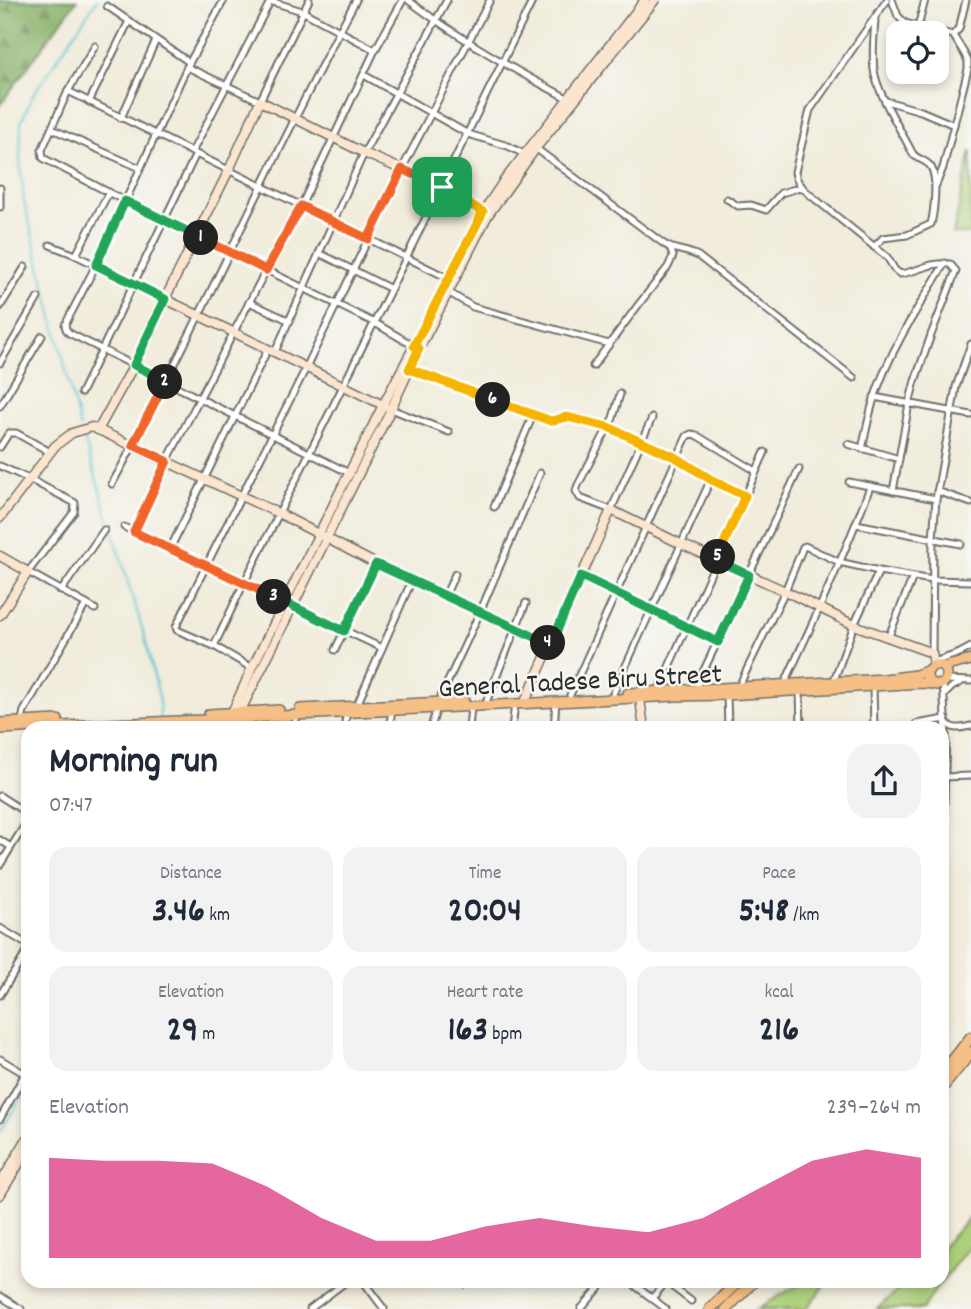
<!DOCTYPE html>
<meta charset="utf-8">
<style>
body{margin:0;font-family:Dekko,sans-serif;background:#f2f2f3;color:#1f2937;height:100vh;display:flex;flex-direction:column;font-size:26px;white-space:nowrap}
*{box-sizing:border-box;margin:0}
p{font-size:23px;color:#747a83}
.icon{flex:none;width:38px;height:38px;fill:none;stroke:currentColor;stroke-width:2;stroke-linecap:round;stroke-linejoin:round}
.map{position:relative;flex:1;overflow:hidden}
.sheet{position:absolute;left:21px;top:721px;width:928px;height:567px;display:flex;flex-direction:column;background:#fff;border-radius:21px;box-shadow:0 4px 10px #0003}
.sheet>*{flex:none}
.controls{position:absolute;left:886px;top:21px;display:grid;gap:14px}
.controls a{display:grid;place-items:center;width:63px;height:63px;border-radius:14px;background:#fff;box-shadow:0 4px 10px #0003;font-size:35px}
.pin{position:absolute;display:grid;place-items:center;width:60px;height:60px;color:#fff;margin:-30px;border-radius:14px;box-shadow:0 4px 10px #0006}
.km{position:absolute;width:35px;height:35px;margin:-18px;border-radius:50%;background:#222;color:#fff;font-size:19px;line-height:35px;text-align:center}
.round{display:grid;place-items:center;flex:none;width:74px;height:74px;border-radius:21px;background:#f2f2f3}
.summary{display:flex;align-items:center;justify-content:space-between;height:119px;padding:0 28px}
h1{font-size:38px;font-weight:700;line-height:52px}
.metrics{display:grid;grid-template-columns:repeat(3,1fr);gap:10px;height:119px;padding:7px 28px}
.metrics div{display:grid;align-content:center;border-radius:18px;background:#f2f2f3;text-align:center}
.metrics b{font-size:35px;font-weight:700}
.metrics small{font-size:19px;font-weight:400}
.metrics p{font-size:19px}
.chart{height:196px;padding:14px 28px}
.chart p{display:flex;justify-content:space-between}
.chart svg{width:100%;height:126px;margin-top:7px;fill:#db2777;opacity:.7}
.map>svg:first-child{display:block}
</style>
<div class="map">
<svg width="971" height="1309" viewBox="0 0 971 1309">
<defs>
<pattern id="forest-firs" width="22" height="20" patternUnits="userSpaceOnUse" patternTransform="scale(1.75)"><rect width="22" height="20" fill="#8ab26a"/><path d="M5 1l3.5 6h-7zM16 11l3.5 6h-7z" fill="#719157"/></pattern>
</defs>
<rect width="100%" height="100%" fill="#f6f6f2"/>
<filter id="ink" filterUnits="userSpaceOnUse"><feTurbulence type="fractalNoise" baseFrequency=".0143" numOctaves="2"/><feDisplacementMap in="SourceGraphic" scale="14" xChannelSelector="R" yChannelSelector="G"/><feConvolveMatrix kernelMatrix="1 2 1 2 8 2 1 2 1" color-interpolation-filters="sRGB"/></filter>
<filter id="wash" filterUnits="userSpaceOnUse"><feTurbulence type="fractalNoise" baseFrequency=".00686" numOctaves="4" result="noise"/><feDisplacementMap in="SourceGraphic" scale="28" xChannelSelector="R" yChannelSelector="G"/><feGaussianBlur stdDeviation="1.57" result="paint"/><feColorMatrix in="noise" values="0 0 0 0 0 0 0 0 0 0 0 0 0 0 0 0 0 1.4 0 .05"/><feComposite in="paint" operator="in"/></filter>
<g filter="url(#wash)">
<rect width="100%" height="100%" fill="#f1ecdb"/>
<g fill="#add07a" stroke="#6c7e52" stroke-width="2">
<polygon points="971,151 971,234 953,234"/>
<polygon points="971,1216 971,1244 942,1281 942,1247"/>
<polygon points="805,1281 828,1281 806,1309 757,1309"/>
<polygon points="908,1281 941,1281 923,1309 877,1309"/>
</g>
<polygon fill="url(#forest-firs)" stroke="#5a6e4a" stroke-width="2" points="0,0 77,0 0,105"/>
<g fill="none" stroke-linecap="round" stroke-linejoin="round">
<g stroke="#5ac5d4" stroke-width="2">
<polyline points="80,427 24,201 20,161 21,122 33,95 97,0"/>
<polyline points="82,432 144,634 159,697 160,720"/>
<polyline points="0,1132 28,1087"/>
</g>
</g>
</g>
<g filter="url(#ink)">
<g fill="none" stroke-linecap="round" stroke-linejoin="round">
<g stroke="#706f69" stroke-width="9">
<g id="street">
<polyline points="224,0 187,67 96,265 65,325 66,329 69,333 351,474"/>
<path d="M408,0C458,38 512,69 567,98"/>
<path d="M887,0L810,110L795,172C796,182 802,187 809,194L887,257L895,270L900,274C921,271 927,262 950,264L956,271L931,335L915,381L909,404L893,491"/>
<polyline points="892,0 898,16 905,23 953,35 964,53 968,61 968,69 943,168 936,185"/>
<polyline points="270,1 302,11 375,50"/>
<polyline points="107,6 189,62"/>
<polyline points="918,27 925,0"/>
<polyline points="953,35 959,29 966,0"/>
<polyline points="95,46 68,91 42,150 43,158 125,201 375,323 416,347"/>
<polyline points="187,67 260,101 309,0"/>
<polyline points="364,75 468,134 508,146 524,154"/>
<polyline points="68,91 452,280"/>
<polyline points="886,101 921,111 954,125"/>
<polyline points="89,102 129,21"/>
<polyline points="121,118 156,40"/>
<polyline points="52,129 140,168"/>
<path d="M534,147L664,244C674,251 687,250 698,256L854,378"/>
<polyline points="192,152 271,0"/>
<polyline points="0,188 0,207"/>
<polyline points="727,199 738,206 751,205 766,210 781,193 802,187"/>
<polyline points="50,245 73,254 165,299"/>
<path d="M874,247L883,238L907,235L931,224C934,212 938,178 931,167C927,160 918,160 913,154C902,132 877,93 874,70C872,54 874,36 875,20"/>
<polyline points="319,253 391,289"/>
<polyline points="76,255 109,192"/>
<polyline points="448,292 473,307 609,344"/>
<polyline points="249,302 290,321"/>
<polyline points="0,307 25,267"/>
<polyline points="275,352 364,153 447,0"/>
<polyline points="0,363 38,298"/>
<polyline points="593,366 639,304 668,267 673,256 670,248"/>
<path d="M409,369L540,418C552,421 555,419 566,417C576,416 599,424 609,427C657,445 699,474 745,496"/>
<polyline points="81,393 196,154"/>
<polyline points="620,394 613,418 578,485 576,491 580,498 611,510 652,418"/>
<polyline points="874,397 971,415"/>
<polyline points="0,406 42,336"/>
<polyline points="391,409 449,432"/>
<polyline points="848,444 899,459"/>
<polyline points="0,447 9,433 16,433 50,452"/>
<path d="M862,449C866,432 869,413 875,396C891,348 919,306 945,263"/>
<polyline points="0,466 29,479 75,503 74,512 28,572 95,609"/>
<polyline points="849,482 936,499"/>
<path d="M112,484C199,326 270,159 356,0"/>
<polyline points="937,491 971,503"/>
<polyline points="494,507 533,415"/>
<polyline points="856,524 961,544"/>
<polyline points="124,527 382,648"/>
<polyline points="134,532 167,461 266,270 301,206 375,50 403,0"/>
<polyline points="170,549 268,349"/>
<polyline points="581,576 718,642"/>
<polyline points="61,591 104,530"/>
<polyline points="445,596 455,574"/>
<polyline points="888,638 913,577"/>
<polyline points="214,646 244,583 343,386 533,0"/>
<polyline points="335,650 376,564"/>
<polyline points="932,653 933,539 936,499 956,387 971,344"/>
<polyline points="934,662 960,653 971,647"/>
<polyline points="252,668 214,646 177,630 176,627 206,566 306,368 402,169 490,0"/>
<polyline points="946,680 971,681"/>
<polyline points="833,683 854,625 879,571"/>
<path d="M784,685C814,620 845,554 870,487"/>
<polyline points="873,687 874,728"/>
<polyline points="738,688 785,591 803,547 805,546 839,562 879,571 932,580 971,581"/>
<polyline points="695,689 799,469"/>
<polyline points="658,691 765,452"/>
<polyline points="800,691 801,728"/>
<polyline points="613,694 711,479"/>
<polyline points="570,695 687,436 691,434 696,435 756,471"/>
<polyline points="727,695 728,728"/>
<polyline points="944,695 952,687 961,682"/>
<polyline points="487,700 526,603"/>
<polyline points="357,705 412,580"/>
<path d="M946,722C953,731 961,728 971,726"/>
<polyline points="21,724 24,711 86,604"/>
<polyline points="916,724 946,719"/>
<polyline points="294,728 297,715"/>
<polyline points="344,728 347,712"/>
<polyline points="389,728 392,711"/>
<polyline points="431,728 438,703 480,612 540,473"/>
<polyline points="469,728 471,707"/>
<polyline points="512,728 515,704"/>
<polyline points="554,728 556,702"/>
<polyline points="942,777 971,776"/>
<polyline points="0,796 28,814"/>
<polyline points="0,840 11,847"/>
<polyline points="0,865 28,820"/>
<polyline points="942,872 946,734 943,682"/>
<polyline points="0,928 28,945"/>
<polyline points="0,995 28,950"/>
<polyline points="0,1059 25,1074"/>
<polyline points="0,1119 28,1068"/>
<polyline points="363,1281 384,1309"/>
<polyline points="463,1281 465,1284"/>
<polyline points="629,1281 666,1309"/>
<polyline points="666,1282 691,1301"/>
<polyline points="0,1296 21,1309"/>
<polyline points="652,1298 667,1281"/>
<polyline points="310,1309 347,1281"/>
<polyline points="581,1309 605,1281"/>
</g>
</g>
<g stroke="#706f69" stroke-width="11">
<g id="secondary">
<polyline points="165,299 385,406"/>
<polyline points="421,333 483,212 503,182 645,0"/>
<polyline points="98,430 134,365 165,299 229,170 260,101 364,153 442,187 483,212"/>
<polyline points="0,518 55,446 72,433 92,427 280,514 376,564 551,644"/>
<polyline points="0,556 28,572 0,615"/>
<polyline points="639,692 644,728"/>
<polyline points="524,704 611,510 681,544 785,591 854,625 932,653 934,665"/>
<polyline points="225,728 252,668 383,405 415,344"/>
<polyline points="232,728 391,409 419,349 488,215 536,148 655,0"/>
<polyline points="0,1184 28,1137"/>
<polyline points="0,1195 28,1149"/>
</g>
</g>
<g stroke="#706f69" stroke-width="12">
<g id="primary">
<circle cx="937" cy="675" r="10"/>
<polyline points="943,667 971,660"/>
<polyline points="628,693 885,679 916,675 929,670"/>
<polyline points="300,709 464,701"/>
<polyline points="209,714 279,710"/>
<polyline points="0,723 58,720"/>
<path d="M0,729C99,723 198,722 297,715L676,696L727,695L922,683L934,684"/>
</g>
</g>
<g stroke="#706f69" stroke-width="13">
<g id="highway">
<polyline points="942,1074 971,1037"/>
<polyline points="942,1088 971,1052"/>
<polyline points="710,1309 739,1281"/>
<polyline points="726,1309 754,1281"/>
</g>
</g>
<use href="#street" stroke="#fff" stroke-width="5"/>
<use href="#secondary" stroke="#fbe5cf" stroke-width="8"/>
<use href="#primary" stroke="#f5bf86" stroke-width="9"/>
<use href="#highway" stroke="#f5bf86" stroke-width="10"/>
</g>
</g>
<g fill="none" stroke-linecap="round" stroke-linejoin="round" filter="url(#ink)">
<g stroke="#fff" stroke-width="14">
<polyline id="split-1" points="201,238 266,270 301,206 368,239 402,169 442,187"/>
</g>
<g stroke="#fff" stroke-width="14">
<polyline id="split-2" points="165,382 166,381 134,365 165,299 96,265 125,201 201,238"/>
</g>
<g stroke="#fff" stroke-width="14">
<polyline id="split-3" points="165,382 133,445 167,461 134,532 274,597"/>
</g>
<g stroke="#fff" stroke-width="14">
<polyline id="split-4" points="274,597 344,631 376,564 548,643"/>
</g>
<g stroke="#fff" stroke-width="14">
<polyline id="split-5" points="548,643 551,644 581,576 718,642 749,575 716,560 718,557"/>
</g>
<g stroke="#fff" stroke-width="14">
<polyline id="split-6" points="493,400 551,421 567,417 608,427 677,458 710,479 745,496 718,557"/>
</g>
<g stroke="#fff" stroke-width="14">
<polyline id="split-7" points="442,187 483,212 414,346 419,349 409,369 493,400"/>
</g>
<use href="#split-1" stroke="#f0652b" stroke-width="9"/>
<use href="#split-2" stroke="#22a559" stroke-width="9"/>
<use href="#split-3" stroke="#f0652b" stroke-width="9"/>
<use href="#split-4" stroke="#22a559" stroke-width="9"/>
<use href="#split-5" stroke="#22a559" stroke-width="9"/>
<use href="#split-6" stroke="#f5b400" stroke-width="9"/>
<use href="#split-7" stroke="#f5b400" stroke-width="9"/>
</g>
<g text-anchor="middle" stroke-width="5" stroke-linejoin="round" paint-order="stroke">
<g font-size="28" fill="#2b2b2b" stroke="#f6f6f2">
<text transform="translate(580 679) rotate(-3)" y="10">General Tadese Biru Street</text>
</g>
</g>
</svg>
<div class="controls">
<a><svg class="icon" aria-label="locate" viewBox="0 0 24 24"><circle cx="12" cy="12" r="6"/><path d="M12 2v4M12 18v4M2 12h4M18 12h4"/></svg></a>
</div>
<div class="pin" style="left:442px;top:187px;background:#1e9e55"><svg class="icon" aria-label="arrive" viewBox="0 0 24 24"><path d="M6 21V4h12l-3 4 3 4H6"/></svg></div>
<b class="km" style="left:201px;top:238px">1</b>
<b class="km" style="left:165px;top:382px">2</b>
<b class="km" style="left:274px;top:597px">3</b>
<b class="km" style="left:548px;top:643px">4</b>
<b class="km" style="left:718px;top:557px">5</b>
<b class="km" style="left:493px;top:400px">6</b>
<section class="sheet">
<div class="summary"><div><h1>Morning run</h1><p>07:47</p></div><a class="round"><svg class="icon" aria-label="share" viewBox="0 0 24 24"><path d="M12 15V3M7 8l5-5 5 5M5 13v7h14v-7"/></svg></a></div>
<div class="metrics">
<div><p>Distance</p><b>3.46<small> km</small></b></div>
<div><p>Time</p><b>20:04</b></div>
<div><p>Pace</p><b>5:48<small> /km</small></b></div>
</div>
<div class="metrics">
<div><p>Elevation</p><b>29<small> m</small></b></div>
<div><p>Heart rate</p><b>163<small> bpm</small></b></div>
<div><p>kcal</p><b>216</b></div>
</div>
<div class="chart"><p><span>Elevation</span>239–264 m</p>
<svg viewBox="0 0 160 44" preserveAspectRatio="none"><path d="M0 44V9L10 10L20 10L30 11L40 19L50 30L60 38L70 38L80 33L90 30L100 33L110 35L120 30L130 20L140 10L150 6L160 9V44z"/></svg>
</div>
</section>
</div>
